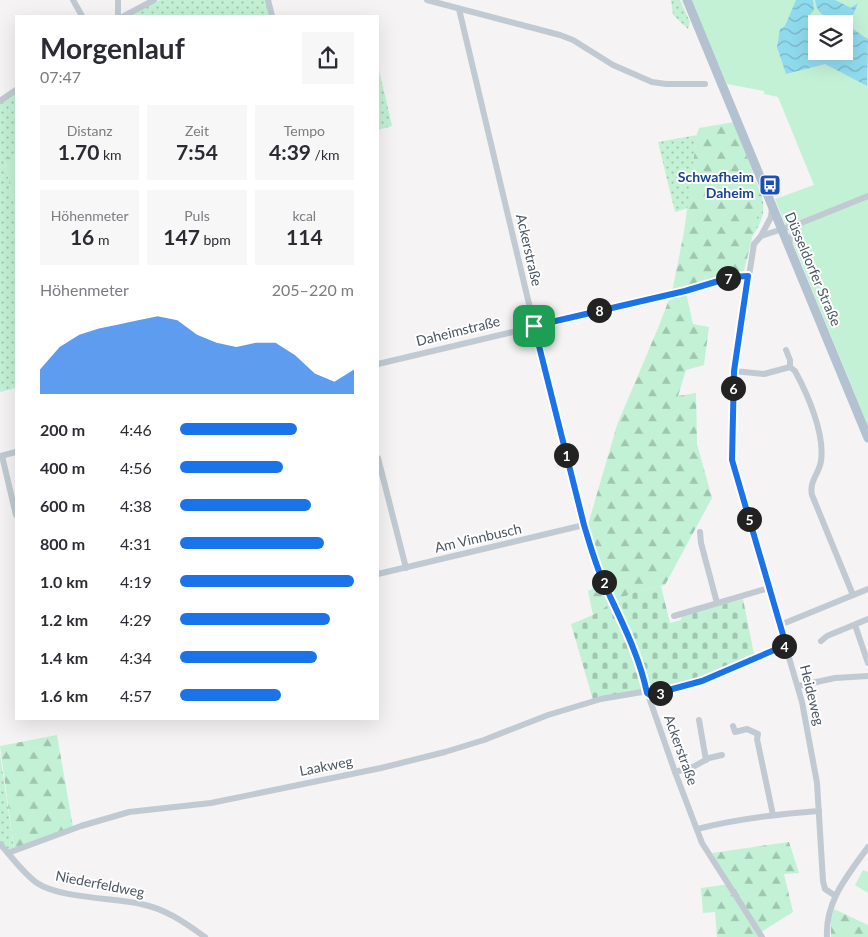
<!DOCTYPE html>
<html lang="de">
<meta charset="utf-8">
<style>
body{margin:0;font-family:Lato,sans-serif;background:#f7f7f7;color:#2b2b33;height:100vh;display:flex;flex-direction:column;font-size:19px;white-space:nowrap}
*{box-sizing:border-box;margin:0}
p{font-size:16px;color:#7c7c81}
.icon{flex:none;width:28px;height:28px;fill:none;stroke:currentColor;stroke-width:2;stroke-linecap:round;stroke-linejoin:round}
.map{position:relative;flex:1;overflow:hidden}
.sheet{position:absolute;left:15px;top:15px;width:364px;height:705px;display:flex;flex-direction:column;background:#fff;border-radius:0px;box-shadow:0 5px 20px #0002}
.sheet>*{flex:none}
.fabs{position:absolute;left:808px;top:15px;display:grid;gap:10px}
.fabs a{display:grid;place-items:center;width:45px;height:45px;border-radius:0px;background:#fff;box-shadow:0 5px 20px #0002;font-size:25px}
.pin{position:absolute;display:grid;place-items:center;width:42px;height:42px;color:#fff;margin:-21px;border-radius:10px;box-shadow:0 2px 8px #0006}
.km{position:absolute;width:25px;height:25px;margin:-12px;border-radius:50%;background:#222;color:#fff;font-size:14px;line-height:25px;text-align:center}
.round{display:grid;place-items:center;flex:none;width:52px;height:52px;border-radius:0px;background:#f7f7f7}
.overview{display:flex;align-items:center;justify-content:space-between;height:85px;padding:0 25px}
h1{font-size:28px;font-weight:700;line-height:38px}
.stats{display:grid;grid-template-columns:repeat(3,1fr);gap:8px;height:85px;padding:5px 25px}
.stats div{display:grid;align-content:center;border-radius:0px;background:#f7f7f7;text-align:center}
.stats b{font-size:21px;font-weight:700}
.stats small{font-size:14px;font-weight:400}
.stats p{font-size:14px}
.chart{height:140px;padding:10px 25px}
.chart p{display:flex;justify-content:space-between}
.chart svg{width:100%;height:90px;margin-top:5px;fill:#1a73e8;opacity:.7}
ul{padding:0 25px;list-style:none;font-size:16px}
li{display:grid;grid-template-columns:80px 60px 1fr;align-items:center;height:38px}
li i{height:12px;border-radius:6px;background:#1a73e8}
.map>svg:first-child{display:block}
</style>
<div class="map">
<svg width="868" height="937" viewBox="0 0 868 937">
<defs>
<pattern id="grass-dots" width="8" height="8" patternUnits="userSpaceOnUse" patternTransform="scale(1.25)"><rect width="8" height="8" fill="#c3f1d5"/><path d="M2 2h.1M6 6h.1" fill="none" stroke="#a0c6b0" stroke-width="1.8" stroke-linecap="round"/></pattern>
<pattern id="forest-firs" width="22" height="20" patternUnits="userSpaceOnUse" patternTransform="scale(1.25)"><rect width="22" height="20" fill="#c3f1d5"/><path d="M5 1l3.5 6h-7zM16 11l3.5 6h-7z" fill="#a0c6b0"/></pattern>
<pattern id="cemetery-stones" width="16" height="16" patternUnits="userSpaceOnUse" patternTransform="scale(1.25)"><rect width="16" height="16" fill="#c3f1d5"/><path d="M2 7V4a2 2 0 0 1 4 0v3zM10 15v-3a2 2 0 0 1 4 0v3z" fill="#a0c6b0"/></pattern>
<pattern id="water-waves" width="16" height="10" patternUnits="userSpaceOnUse" patternTransform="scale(1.25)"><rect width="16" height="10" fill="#90daee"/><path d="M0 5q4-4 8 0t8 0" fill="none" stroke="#78b4c4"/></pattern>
</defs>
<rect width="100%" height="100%" fill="#f5f3f3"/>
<g fill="url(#grass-dots)">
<polygon points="160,0 267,0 271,16 127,16"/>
<polygon points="671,0 680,0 690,22 688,29 673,15"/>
<polygon points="378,66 392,126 378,130"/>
<polygon points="16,91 16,156 4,160 16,213 16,388 0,392 0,103"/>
<polygon points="697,135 688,208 675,212 658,142"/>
<path d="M762,197C766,213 761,224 751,238Z"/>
<polygon points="0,754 14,849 9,850 0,841"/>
</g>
<g fill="url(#forest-firs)">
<polygon points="734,122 762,197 744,271 715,278 685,288 693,324 709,327 704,365 686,370 678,396 696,393 697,444 712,498 665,585 635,592 615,601 593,615 588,591 606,583 587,528 617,425 658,328 672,292 684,232 697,135 699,128"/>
<polygon points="16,156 16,213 4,159"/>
<polygon points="57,735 73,827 14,849 0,746"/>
<polygon points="789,842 799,873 784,874 793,912 758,934 759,937 717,937 715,912 703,913 701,888 730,884 712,853"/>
<polygon points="834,909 868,925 868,937 831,937 831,920"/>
</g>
<polygon fill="url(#cemetery-stones)" points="665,585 661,586 670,623 681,620 681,616 743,599 754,654 697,681 654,692 650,691 649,688 593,700 571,624 593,615 615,601 635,592"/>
<g fill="#c3f1d5" fill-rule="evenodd">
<path d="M691,0H868V426L775,199L814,185L778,97L764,94V91L727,84ZM816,24H844V51H816Z"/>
<polygon points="863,870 868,872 868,893 855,885"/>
</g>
<g fill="url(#water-waves)">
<path d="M796,0H813L814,10L808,17L812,26L816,28V51H844V25C853,26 859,35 868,39L867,86L825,64L786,74L777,47L780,29L785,26Z"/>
<path d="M815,0H835L851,8L858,3L853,15H848L850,22L835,24C825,15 817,15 815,0Z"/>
</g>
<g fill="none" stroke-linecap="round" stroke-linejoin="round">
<g stroke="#c1cad2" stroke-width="6">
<polyline points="73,0 82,16"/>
<polyline points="268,0 272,16"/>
<polyline points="427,0 560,35 573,40 613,65 652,82 666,84 705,84"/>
<polyline points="459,9 534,325 584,525 603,580 622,620 675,772 702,843 762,937"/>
<polyline points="118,16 118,0"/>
<polyline points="124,16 154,0"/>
<polyline points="0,101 16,90"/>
<polyline points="761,236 771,217 772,207"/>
<polyline points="789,247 790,240 798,224"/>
<polyline points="786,350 790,360 790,367"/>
<polyline points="378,364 685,291 732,277 748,276"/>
<path d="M734,371L764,374L790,367L795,371C808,395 825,434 821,461C819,474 809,481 812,495L853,595"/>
<polyline points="0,456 16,452"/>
<polyline points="2,456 16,515"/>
<polyline points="378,458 406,568"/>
<polyline points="700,532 701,543 717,603"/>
<polyline points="378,574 584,525"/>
<polyline points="674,616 769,588"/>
<polyline points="780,625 868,589"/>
<polyline points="855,625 868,663"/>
<polyline points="821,641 827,636 868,619"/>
<polyline points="798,686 835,678 868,676"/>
<polyline points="699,720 706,760"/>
<polyline points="733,726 735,732 747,729 758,734 757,739 773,815"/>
<polyline points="675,772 693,767 709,758 722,755"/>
<path d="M697,829C737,819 778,814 819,811"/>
<path d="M0,844C12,857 23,873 37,883C59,898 113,898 141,904C166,909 185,923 205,937"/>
<polyline points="8,853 81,826 129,812 211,803 381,768 445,752 484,740 548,715 601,699 642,692 654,695 702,681 786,645"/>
<polyline points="834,895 825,889 823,881 817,783 802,702 733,467 732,460 734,371 754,244 761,236 801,223 868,196"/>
<path d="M827,937C825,901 848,875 868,847"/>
</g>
<polyline stroke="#b3c2d1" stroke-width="9" points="687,0 868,438"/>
</g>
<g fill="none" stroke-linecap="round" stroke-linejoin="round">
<g stroke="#fff" stroke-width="10">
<path id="route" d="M748,276L734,371L732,460L786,645L702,681L650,695L647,693C640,658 623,624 608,592C597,571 591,548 584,525L534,326L685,291L732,277Z"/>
</g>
<use href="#route" stroke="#1a73e8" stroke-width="6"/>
</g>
<defs>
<g id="bus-square" transform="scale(1.125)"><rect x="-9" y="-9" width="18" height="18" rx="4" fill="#1a4fb4" stroke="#fff"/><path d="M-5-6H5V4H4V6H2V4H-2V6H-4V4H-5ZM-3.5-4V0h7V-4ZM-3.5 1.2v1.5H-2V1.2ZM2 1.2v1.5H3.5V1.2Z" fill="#fff"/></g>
</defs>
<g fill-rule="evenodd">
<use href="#bus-square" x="770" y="185"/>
</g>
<g text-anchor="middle" stroke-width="4" stroke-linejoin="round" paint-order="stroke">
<g font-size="14" font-weight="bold" fill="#164399" stroke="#fff" text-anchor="end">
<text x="754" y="182">Schwafheim<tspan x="754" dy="16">Daheim</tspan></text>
</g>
<g font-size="14" fill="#4a5661" stroke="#fff">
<text transform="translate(529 250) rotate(77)" y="5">Ackerstraße</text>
<text transform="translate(813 269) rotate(67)" y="5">Düsseldorfer Straße</text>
<text transform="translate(458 331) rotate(-14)" y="5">Daheimstraße</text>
<text transform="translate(478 538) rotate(-13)" y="5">Am Vinnbusch</text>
<text transform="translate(812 695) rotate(76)" y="5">Heideweg</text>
<text transform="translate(681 750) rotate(70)" y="5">Ackerstraße</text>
<text transform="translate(326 766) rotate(-11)" y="5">Laakweg</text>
<text transform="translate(100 884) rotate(11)" y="5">Niederfeldweg</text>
</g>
</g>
</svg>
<div class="fabs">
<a><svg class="icon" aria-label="layers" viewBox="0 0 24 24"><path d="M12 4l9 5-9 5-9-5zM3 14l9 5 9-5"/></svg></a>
</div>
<div class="pin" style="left:534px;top:326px;background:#1e9e55"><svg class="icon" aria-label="arrive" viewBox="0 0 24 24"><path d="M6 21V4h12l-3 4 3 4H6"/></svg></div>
<b class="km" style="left:566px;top:455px">1</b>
<b class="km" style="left:604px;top:582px">2</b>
<b class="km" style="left:660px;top:693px">3</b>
<b class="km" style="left:784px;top:646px">4</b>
<b class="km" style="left:749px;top:519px">5</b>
<b class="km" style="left:733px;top:388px">6</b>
<b class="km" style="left:728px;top:278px">7</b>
<b class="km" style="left:599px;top:310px">8</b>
<section class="sheet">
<div class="overview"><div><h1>Morgenlauf</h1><p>07:47</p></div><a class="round"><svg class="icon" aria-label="share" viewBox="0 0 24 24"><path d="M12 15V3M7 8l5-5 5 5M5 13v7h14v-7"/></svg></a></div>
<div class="stats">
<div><p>Distanz</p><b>1.70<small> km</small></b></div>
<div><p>Zeit</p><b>7:54</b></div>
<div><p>Tempo</p><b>4:39<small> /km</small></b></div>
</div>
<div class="stats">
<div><p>Höhenmeter</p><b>16<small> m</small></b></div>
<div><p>Puls</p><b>147<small> bpm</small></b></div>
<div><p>kcal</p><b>114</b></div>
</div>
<div class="chart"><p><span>Höhenmeter</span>205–220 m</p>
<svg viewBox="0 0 160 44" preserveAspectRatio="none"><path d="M0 44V32L10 21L20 15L30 12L40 10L50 8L60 6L70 8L80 15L90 19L100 21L110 19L120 19L130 25L140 34L150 38L160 32V44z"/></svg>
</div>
<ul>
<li><b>200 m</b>4:46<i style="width:67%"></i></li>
<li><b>400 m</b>4:56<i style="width:59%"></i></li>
<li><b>600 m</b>4:38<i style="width:75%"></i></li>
<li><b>800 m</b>4:31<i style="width:83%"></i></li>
<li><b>1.0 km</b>4:19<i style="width:100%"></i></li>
<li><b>1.2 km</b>4:29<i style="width:86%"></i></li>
<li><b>1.4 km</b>4:34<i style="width:79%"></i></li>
<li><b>1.6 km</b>4:57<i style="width:58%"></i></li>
</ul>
</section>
</div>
